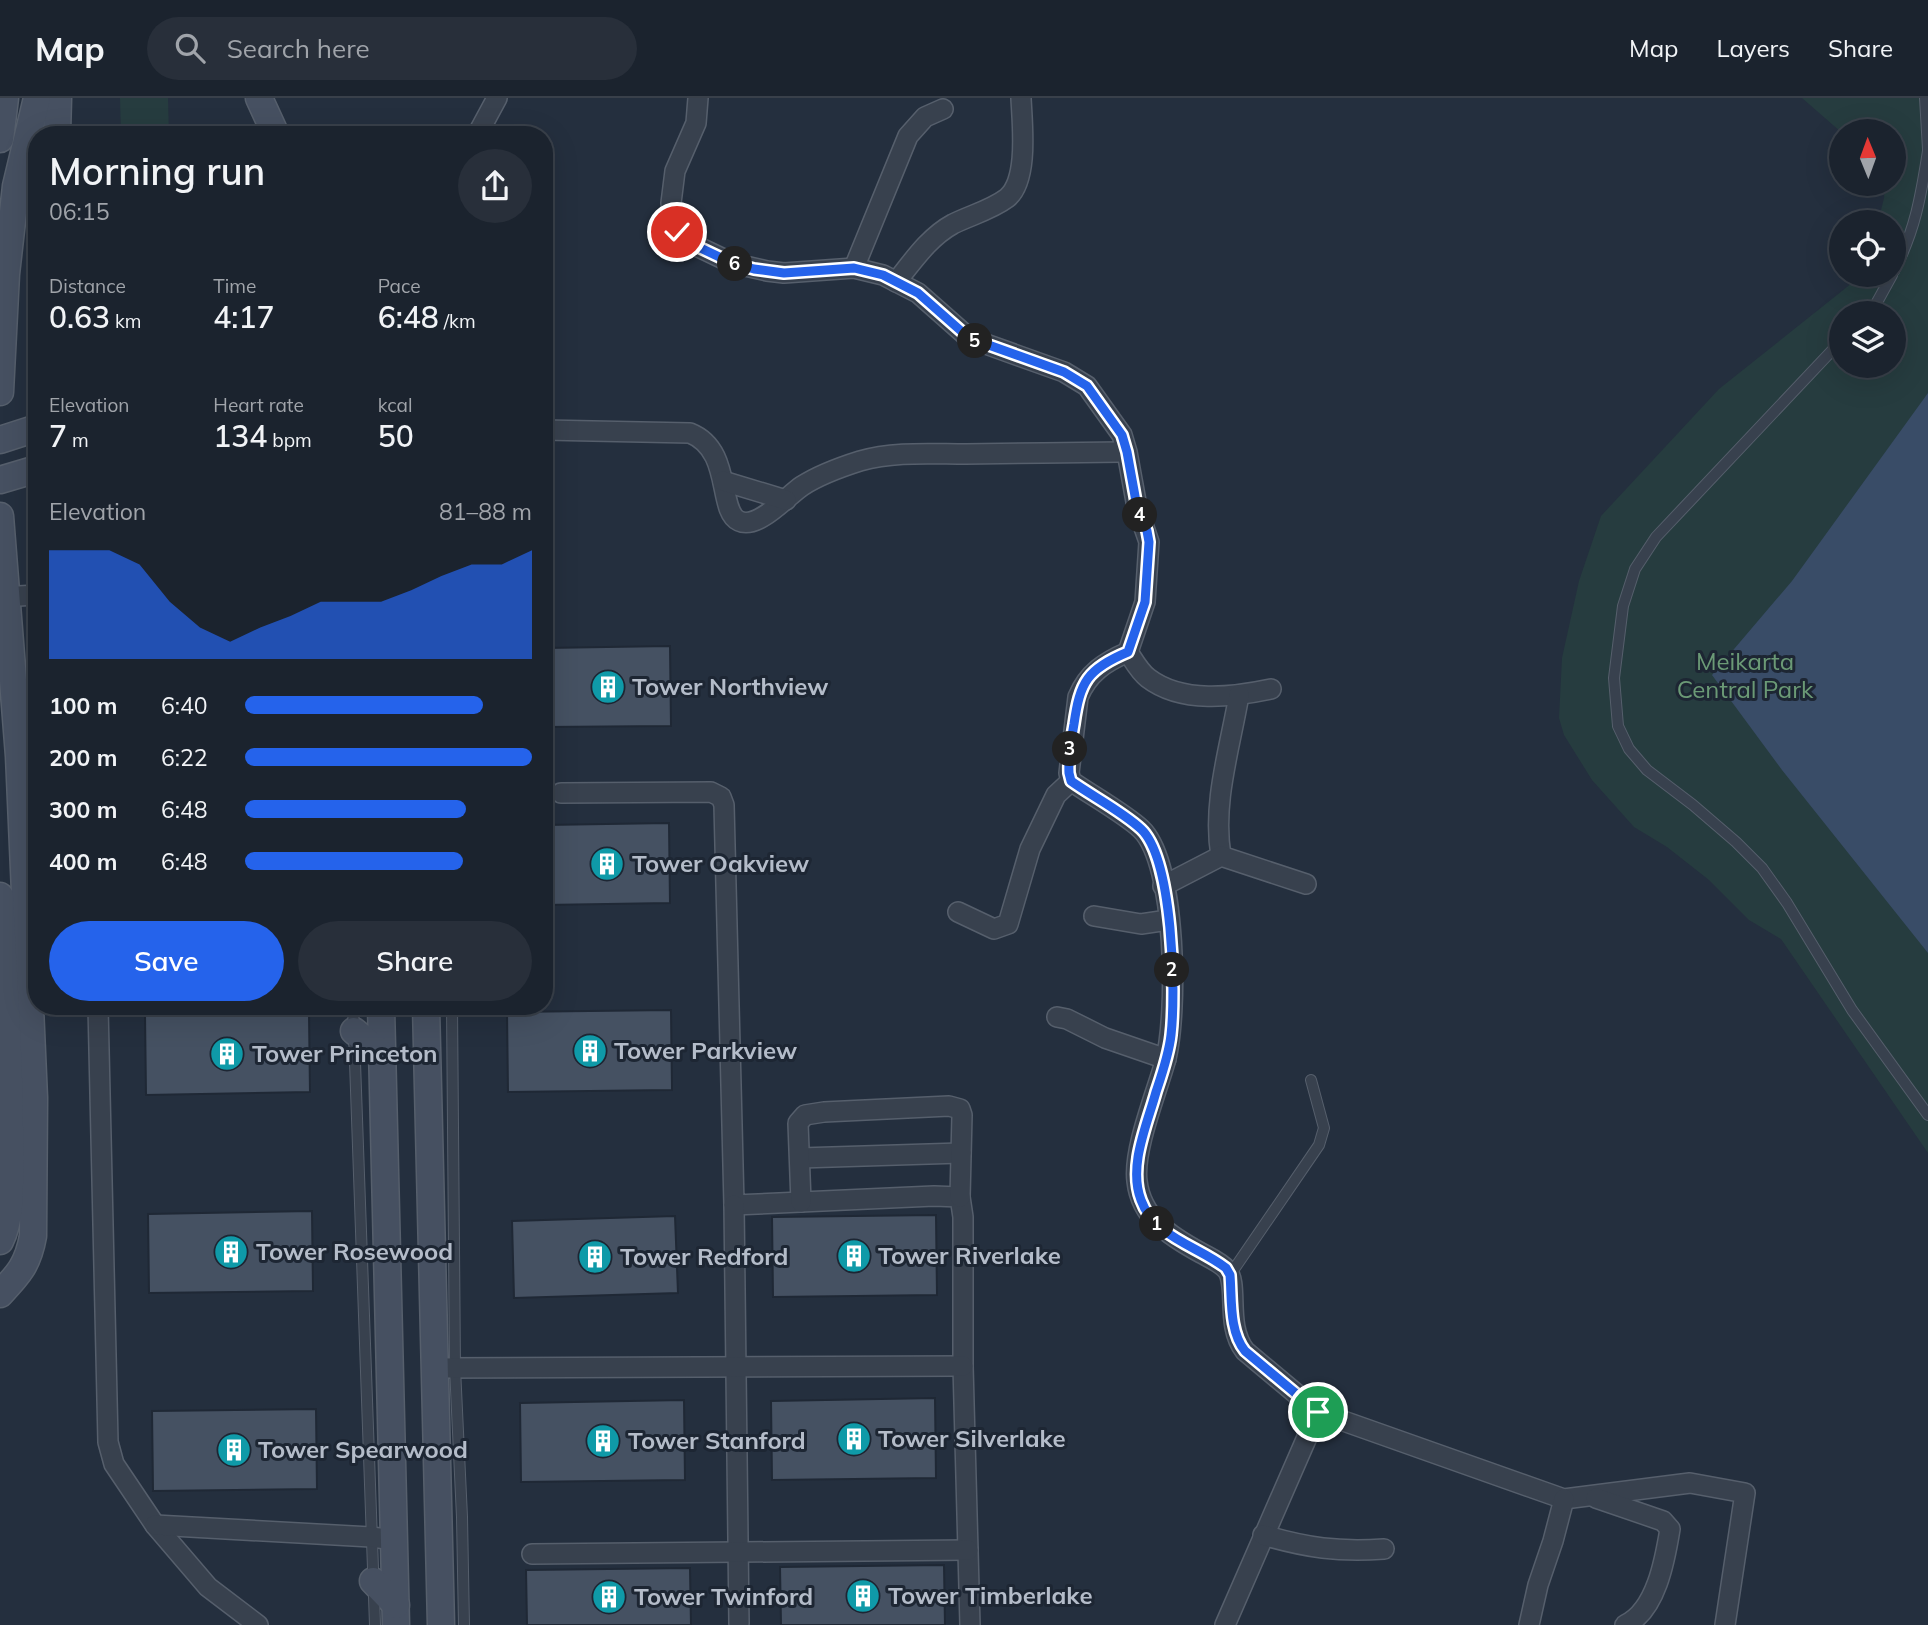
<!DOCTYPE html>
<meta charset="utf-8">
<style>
body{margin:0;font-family:Mulish,sans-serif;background:#282f3a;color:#f1f3f6;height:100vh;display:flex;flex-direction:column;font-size:26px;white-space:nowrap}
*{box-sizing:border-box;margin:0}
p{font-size:23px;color:#a0a4aa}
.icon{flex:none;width:38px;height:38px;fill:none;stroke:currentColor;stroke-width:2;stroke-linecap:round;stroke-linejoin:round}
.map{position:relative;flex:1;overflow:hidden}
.panel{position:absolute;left:28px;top:28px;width:525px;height:889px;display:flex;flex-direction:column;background:#1b232e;border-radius:28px;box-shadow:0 7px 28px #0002,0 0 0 2px #39404a}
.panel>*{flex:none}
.needle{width:46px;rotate:359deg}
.tools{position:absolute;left:1829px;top:21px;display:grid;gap:14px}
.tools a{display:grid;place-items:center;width:77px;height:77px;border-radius:50%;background:#1b232e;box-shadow:0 7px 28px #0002,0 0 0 2px #39404a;font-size:35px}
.pin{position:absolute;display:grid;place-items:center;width:60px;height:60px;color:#fff;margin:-30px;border:4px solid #fff;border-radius:50%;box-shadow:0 2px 7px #0007}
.km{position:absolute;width:35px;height:35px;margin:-18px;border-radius:50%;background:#222;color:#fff;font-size:19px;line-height:35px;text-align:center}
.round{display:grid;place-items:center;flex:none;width:74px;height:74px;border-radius:37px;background:#282f3a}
.headline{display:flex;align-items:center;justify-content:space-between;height:119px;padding:0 21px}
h1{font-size:38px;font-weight:600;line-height:52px}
.stats{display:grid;grid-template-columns:repeat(3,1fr);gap:10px;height:119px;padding:7px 21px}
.stats div{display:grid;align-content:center}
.stats b{font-size:30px;font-weight:600}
.stats small{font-size:19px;font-weight:400}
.stats p{font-size:19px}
.chart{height:196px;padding:14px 21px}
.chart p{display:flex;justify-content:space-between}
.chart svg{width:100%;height:126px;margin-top:7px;fill:#2563eb;opacity:.7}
.button{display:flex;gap:14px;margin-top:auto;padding:14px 21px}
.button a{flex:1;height:80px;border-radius:42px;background:#2563eb;color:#fff;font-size:28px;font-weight:600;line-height:80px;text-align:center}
.button a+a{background:#282f3a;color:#f1f3f6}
ul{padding:0 21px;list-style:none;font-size:23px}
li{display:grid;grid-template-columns:112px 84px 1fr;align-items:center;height:52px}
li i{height:18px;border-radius:9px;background:#2563eb}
header{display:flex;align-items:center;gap:42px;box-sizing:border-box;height:98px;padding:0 35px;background:#1b232e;border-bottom:2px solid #39404a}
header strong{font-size:33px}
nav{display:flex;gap:38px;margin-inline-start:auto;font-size:24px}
.search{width:490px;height:63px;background:#282f3a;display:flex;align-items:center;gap:18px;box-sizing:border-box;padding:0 24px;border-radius:38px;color:#a0a4aa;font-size:26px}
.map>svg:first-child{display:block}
</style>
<header>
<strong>Map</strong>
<div class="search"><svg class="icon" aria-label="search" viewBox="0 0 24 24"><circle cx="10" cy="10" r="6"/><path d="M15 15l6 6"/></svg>Search here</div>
<nav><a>Map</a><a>Layers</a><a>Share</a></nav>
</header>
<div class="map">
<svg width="1928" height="1527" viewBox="0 0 1928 1527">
<rect width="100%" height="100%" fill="#242f3e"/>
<g fill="#263c3f" fill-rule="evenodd">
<polygon points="120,0 168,0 169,37 121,37"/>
<path d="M1802,0H1928V1055L1781,841L1749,822L1709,782L1667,749L1634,729L1592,682L1564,637L1559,620L1562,560L1579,483L1601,418L1719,291L1852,185L1857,177H1894V124H1878L1884,100L1885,86H1894V33L1841,34ZM1841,215H1894V268H1841Z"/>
</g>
<polygon fill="#394c67" points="1928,295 1928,855 1782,672 1712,577 1792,483"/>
<g fill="#455162" stroke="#1f2835" stroke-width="2">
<polygon points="670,548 671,628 544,629 544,550"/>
<polygon points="669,725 670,805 544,807 544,727"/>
<polygon points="671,912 672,992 508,994 507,914"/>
<polygon points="309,915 310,994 146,997 145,917"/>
<polygon points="312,1113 313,1193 149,1195 148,1116"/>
<polygon points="936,1117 937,1197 773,1199 772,1119"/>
<polygon points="675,1118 678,1195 514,1200 512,1123"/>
<polygon points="935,1300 936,1380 772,1382 771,1303"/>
<polygon points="684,1302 685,1382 521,1384 520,1305"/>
<polygon points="316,1311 317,1391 153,1393 152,1313"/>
<polygon points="944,1467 945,1527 781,1527 780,1469"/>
<polygon points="690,1470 691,1527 527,1527 526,1472"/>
</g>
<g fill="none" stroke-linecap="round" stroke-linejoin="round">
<g stroke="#565f6c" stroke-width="12">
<g id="lane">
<polyline points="1925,0 1928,51"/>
<path d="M1894,173C1915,133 1921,98 1928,53"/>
<polyline points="1867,215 1876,206 1892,177"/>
<polyline points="1841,243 1656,439 1635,471 1623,508 1614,580 1618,628 1629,651 1647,672 1693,707 1736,744 1762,770 1787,805 1852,912 1928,1017"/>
<polyline points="353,908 375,1527"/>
<polyline points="452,908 455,1270 462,1419 464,1527"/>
<polyline points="1230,1177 1319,1047 1324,1030 1311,982"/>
</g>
</g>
<g stroke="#565f6c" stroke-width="22">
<g id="street">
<path d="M698,0L696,25L675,73L671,105L677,134L690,145L732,165L767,173L784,175L854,170L883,177L918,195L969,240L1064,274L1087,288L1122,337L1127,354L1137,409L1149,444L1145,504L1128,554C1105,564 1088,575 1078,599L1069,675L1071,683C1091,697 1125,716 1141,731C1177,765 1178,919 1165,964C1156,996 1133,1052 1137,1083C1141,1120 1170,1138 1201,1155C1210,1160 1220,1164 1227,1172C1239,1188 1225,1227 1245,1253L1318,1314L1225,1527"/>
<polyline points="477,37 497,0"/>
<polyline points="854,170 908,38 925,19 943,11"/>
<path d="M896,184C913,163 929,139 953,126C971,117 991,112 1007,100C1029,82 1022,25 1021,0"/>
<path d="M544,332L690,335C733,352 717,413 739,423C758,432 787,398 802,388C819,377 841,369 860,363C894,353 931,356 966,356C1018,355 1069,355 1121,354"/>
<polyline points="723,383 786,402"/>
<polyline points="0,499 37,497"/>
<path d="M1128,554C1134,563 1139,573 1148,580C1182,606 1233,599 1271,591"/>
<polyline points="561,695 711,694 721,699 724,707 734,1107 934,1098 960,1099 963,1119 963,1268 970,1527"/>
<path d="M1221,758C1212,705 1230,650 1239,597"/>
<polyline points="1163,788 1221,758 1306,786"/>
<polyline points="958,814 994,831 1008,826 1030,751 1056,697 1071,683"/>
<polyline points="1094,818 1141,826 1168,822"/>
<polyline points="98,908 108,1344 114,1366 155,1427 208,1489 258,1527"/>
<polyline points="1057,919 1067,921 1105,940 1166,961"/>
<polyline points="800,1060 961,1055"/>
<polyline points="801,1104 798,1025 805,1017 824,1014 949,1008 960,1011 962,1017 960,1099"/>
<polyline points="734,1107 739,1525"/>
<polyline points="436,1270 963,1268"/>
<polyline points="1318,1314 1564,1401 1690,1385 1745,1395 1725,1527"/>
<path d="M1596,1400L1663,1423L1670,1431C1665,1462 1656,1513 1625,1527"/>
<polyline points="155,1427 371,1439 395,1442"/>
<path d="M1263,1437C1308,1450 1337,1454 1384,1451"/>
<polyline points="532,1456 968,1452"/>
<polyline points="1529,1527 1538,1487 1553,1443 1564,1401"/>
</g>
</g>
<g stroke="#565f6c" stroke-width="29">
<g id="secondary">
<polyline points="259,0 276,37"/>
<polyline points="57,37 58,0"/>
<polyline points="0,41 5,0"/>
<polyline points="0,294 6,176 16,88 37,0"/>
<polyline points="0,342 37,330"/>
<polyline points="0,382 37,371"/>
<path d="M0,418L19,658L34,1000L33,1138C28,1166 19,1176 0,1196"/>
<path d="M0,798C4,885 11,972 10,1059C10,1086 12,1119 0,1143"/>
<polyline points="381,908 396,1527"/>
<polyline points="426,908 441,1527"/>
<polyline points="354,933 382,956"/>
<polyline points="373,1483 396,1507"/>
</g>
</g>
<use href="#lane" stroke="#38414e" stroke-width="10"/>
<use href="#street" stroke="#38414e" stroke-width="19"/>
<use href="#secondary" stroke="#465061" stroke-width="26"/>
</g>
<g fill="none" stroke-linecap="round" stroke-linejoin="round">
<g stroke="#fff" stroke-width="14">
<path id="route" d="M677,134L690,145L732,165L754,171L784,175L854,170L883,177L918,195L969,240L1064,274L1087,288L1122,337L1127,354L1137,409L1147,433L1149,444L1145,504L1128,554C1087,571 1080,584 1074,626C1071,643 1068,659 1069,675L1071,683C1092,698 1123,714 1141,731C1173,761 1176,894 1171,937C1169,956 1162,976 1156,994C1147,1027 1128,1068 1141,1102C1154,1139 1198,1148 1226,1170L1230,1177C1232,1202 1229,1233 1245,1253L1318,1314"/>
</g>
<use href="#route" stroke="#2563eb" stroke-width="9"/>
</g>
<defs>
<g id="building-disc" transform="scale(1.75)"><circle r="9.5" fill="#0f9aa8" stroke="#1d2633"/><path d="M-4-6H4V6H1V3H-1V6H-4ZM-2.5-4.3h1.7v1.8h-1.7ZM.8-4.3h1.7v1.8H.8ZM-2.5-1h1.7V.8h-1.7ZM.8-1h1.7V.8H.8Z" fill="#fff"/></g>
</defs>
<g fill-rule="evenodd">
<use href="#building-disc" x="608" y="589"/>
<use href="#building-disc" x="607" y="766"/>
<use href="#building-disc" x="590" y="953"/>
<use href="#building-disc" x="227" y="956"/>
<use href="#building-disc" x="231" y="1154"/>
<use href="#building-disc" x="854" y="1158"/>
<use href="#building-disc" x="595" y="1159"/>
<use href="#building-disc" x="854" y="1341"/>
<use href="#building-disc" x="603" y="1343"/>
<use href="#building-disc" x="234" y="1352"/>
<use href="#building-disc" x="863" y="1498"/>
<use href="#building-disc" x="609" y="1499"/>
</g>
<g text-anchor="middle" stroke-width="6" stroke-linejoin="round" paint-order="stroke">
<g font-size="24" fill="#6b9a76" stroke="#1d2633">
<text x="1745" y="572">Meikarta<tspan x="1745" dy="28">Central Park</tspan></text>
</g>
<g font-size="24" font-weight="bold" fill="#b4bcc9" stroke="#1d2633" text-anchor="start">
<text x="632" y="597">Tower Northview</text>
<text x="632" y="774">Tower Oakview</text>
<text x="614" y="961">Tower Parkview</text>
<text x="252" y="964">Tower Princeton</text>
<text x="256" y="1162">Tower Rosewood</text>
<text x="878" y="1166">Tower Riverlake</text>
<text x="620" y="1167">Tower Redford</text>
<text x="878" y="1349">Tower Silverlake</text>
<text x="628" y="1351">Tower Stanford</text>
<text x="258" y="1360">Tower Spearwood</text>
<text x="888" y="1506">Tower Timberlake</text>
<text x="634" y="1507">Tower Twinford</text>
</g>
</g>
</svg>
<div class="tools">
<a><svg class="needle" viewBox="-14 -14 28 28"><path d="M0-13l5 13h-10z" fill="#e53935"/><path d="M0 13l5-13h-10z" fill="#a0a4aa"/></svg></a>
<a><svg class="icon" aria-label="locate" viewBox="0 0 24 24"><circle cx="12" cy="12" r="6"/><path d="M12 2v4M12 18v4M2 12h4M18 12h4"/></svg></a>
<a><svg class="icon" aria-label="layers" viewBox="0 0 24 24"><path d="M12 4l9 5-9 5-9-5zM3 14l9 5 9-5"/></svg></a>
</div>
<div class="pin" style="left:1318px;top:1314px;background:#1e9e55"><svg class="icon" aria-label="arrive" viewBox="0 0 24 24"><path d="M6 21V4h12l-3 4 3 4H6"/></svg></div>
<div class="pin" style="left:677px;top:134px;background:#d93025"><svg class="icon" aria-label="check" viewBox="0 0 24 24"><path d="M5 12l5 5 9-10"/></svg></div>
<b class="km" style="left:1157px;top:1126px">1</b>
<b class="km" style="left:1172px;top:872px">2</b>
<b class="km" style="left:1070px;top:651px">3</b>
<b class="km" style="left:1140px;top:417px">4</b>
<b class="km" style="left:975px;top:243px">5</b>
<b class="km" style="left:735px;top:166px">6</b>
<section class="panel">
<div class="headline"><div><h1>Morning run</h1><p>06:15</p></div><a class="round"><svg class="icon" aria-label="share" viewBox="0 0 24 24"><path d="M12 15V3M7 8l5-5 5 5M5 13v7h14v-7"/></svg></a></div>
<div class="stats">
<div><p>Distance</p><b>0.63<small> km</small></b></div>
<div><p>Time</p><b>4:17</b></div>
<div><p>Pace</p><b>6:48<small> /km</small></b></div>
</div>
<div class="stats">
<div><p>Elevation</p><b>7<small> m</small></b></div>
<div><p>Heart rate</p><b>134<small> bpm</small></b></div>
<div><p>kcal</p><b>50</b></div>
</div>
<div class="chart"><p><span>Elevation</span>81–88 m</p>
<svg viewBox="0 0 160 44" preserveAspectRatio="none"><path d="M0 44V6L10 6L20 6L30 11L40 24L50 33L60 38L70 33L80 29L90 24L100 24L110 24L120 20L130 15L140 11L150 11L160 6V44z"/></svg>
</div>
<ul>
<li><b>100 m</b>6:40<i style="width:83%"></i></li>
<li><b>200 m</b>6:22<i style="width:100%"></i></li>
<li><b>300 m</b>6:48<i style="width:77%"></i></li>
<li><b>400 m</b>6:48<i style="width:76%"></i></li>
</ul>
<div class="button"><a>Save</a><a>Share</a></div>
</section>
</div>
